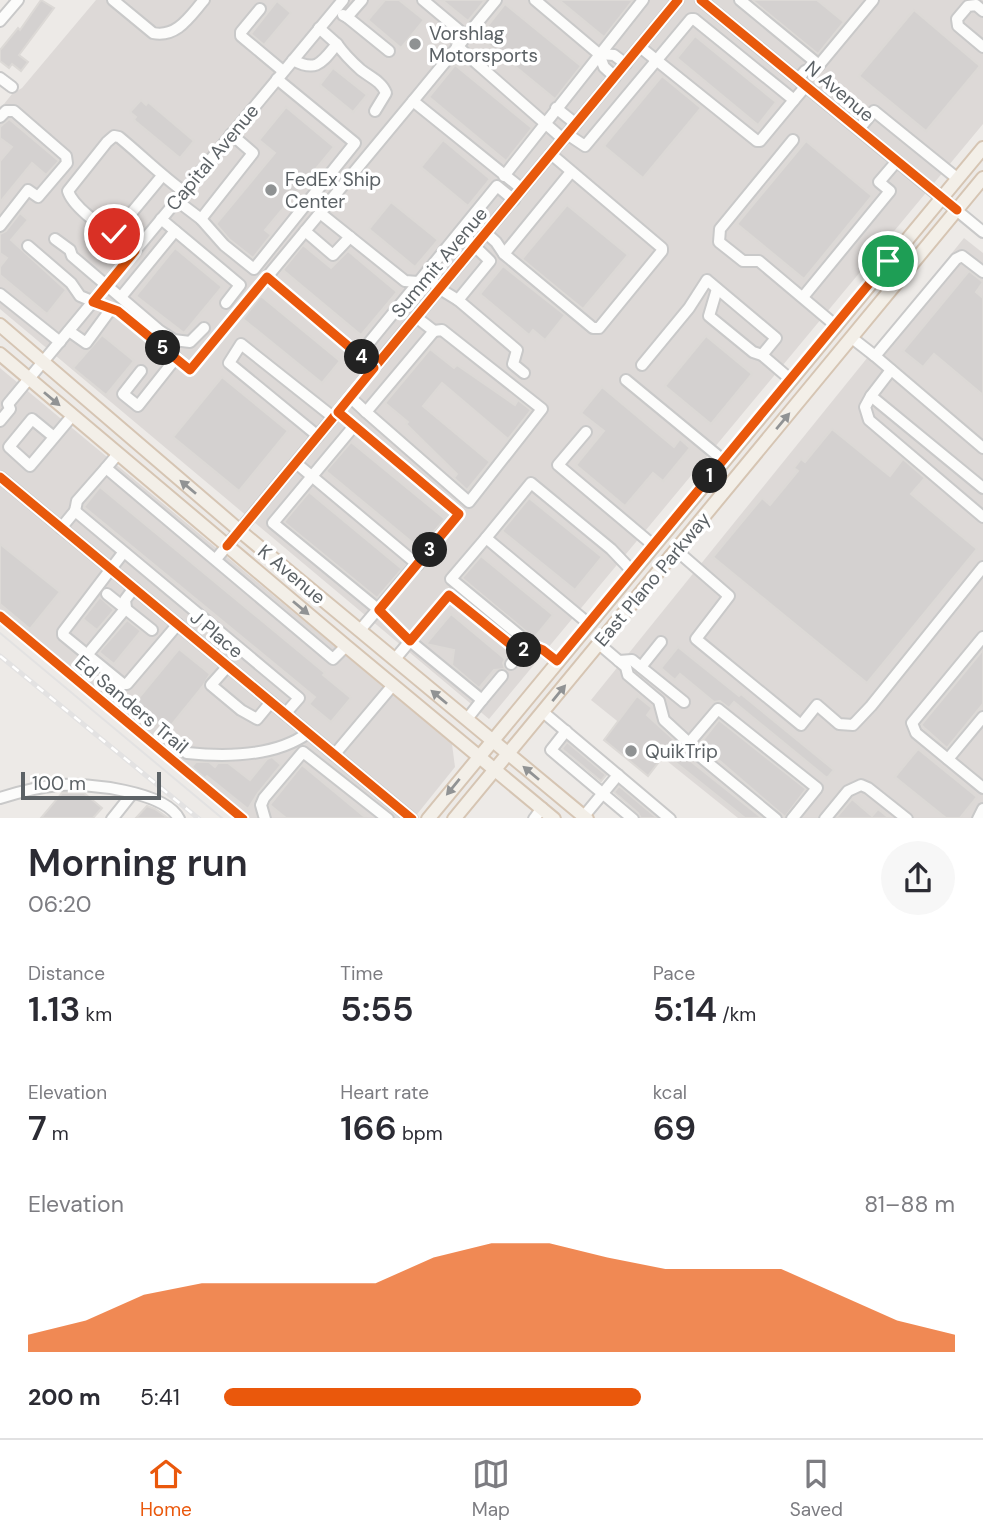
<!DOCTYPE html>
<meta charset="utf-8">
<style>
body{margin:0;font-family:"DM Sans",sans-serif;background:#f7f7f7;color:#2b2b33;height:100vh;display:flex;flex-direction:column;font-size:26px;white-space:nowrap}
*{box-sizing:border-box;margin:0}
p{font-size:23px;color:#7c7c81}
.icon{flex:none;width:38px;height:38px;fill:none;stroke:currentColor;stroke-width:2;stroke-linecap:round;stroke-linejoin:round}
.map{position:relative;height:818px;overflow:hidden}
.details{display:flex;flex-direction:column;background:#fff;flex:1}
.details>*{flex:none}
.scale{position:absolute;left:21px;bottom:18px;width:140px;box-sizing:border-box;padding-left:7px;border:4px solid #5c6266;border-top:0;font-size:19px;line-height:24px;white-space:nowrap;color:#5c6266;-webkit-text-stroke:5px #fff;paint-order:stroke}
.pin{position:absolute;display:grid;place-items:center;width:60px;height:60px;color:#fff;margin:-30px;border:4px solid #fff;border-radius:50%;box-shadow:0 2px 7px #0007}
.km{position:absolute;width:35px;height:35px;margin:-18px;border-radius:50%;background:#222;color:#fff;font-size:19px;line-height:35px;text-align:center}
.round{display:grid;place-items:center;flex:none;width:74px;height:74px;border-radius:37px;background:#f7f7f7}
.summary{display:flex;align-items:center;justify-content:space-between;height:119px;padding:0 28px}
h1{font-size:38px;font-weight:600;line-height:52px}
.stats{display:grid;grid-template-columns:repeat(3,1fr);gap:10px;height:119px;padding:7px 28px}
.stats div{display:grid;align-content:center}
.stats b{font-size:35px;font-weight:600}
.stats small{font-size:19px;font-weight:400}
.stats p{font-size:19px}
.chart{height:196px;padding:14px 28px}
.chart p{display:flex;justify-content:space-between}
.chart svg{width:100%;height:126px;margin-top:7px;fill:#ea580c;opacity:.7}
ul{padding:0 28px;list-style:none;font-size:23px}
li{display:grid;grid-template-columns:112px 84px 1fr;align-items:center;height:52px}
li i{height:18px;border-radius:9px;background:#ea580c}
.menu{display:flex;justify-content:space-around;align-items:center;height:98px;border-top:2px solid #e1e1e2;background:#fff;font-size:19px;color:#7c7c81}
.menu a{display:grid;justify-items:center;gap:4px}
.menu .selected{color:#ea580c}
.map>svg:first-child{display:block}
</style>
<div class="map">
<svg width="983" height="819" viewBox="0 0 983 819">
<rect width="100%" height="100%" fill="#edeae7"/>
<g fill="#ddd9d7">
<polygon points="96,0 983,0 983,124 489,719 0,309 0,109 12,94 22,88"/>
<polygon points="964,238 983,253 983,818 738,818 591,700"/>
<polygon points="0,368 452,744 455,767 414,818 248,818 0,610"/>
</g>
<g fill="#d4d1d0" stroke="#dcd9d6" stroke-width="2">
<polygon points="41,0 54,8 19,55 28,62 21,71 12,64 9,68 0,61 0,50 18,28 20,30"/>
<polygon points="385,0 399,0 424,20 401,48 368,20"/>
<polygon points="442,0 485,0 468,21"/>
<polygon points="559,0 633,0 604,37"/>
<polygon points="752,0 817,0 844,22 818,54"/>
<polygon points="277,1 291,13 264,45 251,34"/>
<polygon points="505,4 581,66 555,99 479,37"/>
<polygon points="914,10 980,66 926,131 859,76"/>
<polygon points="695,36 776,102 758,125 677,58"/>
<polygon points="455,65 532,128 506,161 429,97"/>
<polygon points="333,68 367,95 353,112 320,85"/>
<polygon points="662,76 701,108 643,178 604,146"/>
<polygon points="141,100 146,105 148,102 194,141 180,158 134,120 136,117 130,112"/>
<polygon points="286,107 334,147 265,230 271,235 253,258 229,239 216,224 275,153 259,140"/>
<polygon points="9,119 59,161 46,175 32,163 0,202 0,161 12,147 0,138 0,127"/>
<polygon points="443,140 490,179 468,206 421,167"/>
<polygon points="806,141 872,196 804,279 737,224"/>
<polygon points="391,202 438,240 415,267 369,229"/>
<polygon points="567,205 628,255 583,309 522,259"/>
<polygon points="20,213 28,220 11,240 66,290 47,314 0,275 0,267 7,258 0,253 0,234 6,231"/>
<polygon points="303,245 331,268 348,251 397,292 361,335 283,270"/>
<polygon points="175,248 222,287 184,333 136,296"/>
<polygon points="503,266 565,315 545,340 533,330 529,335 480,294"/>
<polygon points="969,271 983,282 976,292 983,298 983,395 934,354 923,367 903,351"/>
<polygon points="261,296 340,361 322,383 243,319"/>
<polygon points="102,335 134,361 106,395 73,368"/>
<polygon points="706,336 752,374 711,424 665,386"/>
<polygon points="430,349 454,368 457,365 515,405 518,400 531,410 508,439 442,383 423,406 490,462 467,490 454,478 457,474 406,424 408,422 385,403"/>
<polygon points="222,377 288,431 239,491 173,437"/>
<polygon points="602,387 674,447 680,439 690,448 663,481 653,473 625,506 576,465 604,431 581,413"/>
<polygon points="832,429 890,476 903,459 925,478 911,494 977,549 867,683 713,557 762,498 770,505 798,471 794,468 801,459 805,462"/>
<polygon points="351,442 445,519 419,548 326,471"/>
<polygon points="100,487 325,673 323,675 351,698 331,722 309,704 315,697 84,507"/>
<polygon points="309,492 402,569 377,598 284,522"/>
<polygon points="529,498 602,557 575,590 502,531"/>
<polygon points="0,544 60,592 30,629 0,604"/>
<polygon points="481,556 553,615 534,638 462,578"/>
<polygon points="100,597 114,610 97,630 83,619"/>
<polygon points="451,614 505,659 503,663 505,669 494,670 479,688 452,665 454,650 426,644"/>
<polygon points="127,620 141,631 114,664 99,652"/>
<polygon points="678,647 739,696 741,694 834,770 827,778 734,702 729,708 720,701 714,702 680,674 675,680 661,668"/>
<polygon points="179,649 210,674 203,686 169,728 128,711"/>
<polygon points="983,650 983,704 947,748 921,725"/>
<polygon points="637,696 652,708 647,715 683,748 689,757 688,759 762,818 745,818 665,754 648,776 604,740"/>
<polygon points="719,720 806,789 785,817 700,744"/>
<polygon points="567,742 606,775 601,781 562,749"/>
<polygon points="918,749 977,797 960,818 946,818 895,777"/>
<polygon points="272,757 281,765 258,793 248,809 207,776 205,778 192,767 196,762 209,762 215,767 218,763 228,763 250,780 267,759"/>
<polygon points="302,765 366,818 286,818 270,805"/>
<polygon points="619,786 657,818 641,818 638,813 614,792"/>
<polygon points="62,793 84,793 102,808 93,818 41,818"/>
<polygon points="852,799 872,816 878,809 889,818 836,818"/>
<polygon points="147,806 155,809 168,818 136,818"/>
</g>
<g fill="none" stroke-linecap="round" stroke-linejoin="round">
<g stroke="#c9c9c9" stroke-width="14">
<g id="minor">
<path d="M113,0L153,33C177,38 190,16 204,0"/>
<polyline points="423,0 466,36"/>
<polyline points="496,0 413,101 522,189"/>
<polyline points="535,0 599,54 604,67 615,77"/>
<polyline points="701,0 983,232"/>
<polyline points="740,0 819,65"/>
<polyline points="260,9 241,32 241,36 283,71"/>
<polyline points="983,11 976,5 968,6 957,19 958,26 983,47"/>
<polyline points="343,15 347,17 362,0"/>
<polyline points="347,17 389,51"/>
<polyline points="0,21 18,0"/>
<path d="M337,44C344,54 352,62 361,70C370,77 382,82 386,93L375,111"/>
<polyline points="457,46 563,139"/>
<polyline points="640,47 757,141 760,141 794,100"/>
<polyline points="599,54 614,55 626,64"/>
<path d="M293,60C317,73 322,62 337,44L319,28"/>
<polyline points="0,78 12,87"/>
<polyline points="798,79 805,71 819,65 873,0"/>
<polyline points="413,101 320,213 405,281 418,282"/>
<polyline points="556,108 576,124"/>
<polyline points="0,117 6,111 14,111 66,156 67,163 38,197 28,190 0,226"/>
<polyline points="859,129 874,111 958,179"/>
<polyline points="567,134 585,146 691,19 694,19 794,100 806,86"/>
<polyline points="793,140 720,229 719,242 743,261 759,261 835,325"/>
<polyline points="504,176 643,0"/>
<polyline points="176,200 201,219 253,153 231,134"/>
<polyline points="320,213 267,277 359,355"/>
<polyline points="161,219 240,285 226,303"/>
<polyline points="201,219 224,245 254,269 355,143 277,79"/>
<polyline points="305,231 333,255 350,237"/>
<polyline points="486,233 496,242 504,254 593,328 599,328 662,251 662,248 551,154"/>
<polyline points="114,234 162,176"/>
<polyline points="55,239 70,250 72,256 160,331 174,340 190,342 204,328"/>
<polyline points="28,246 71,283 80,296 111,309 86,343 69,331"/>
<path d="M135,251C118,237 74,211 68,191L107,142L114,136L119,137C141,155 161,175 183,191"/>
<polyline points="504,254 571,172"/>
<polyline points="425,275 440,289 458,300 490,261 460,232"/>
<polyline points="717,289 709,316 753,352 762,355 790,379"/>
<polyline points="0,294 60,342"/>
<polyline points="121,297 175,231"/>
<polyline points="803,297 890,191 879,182 897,161"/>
<polyline points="458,300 517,350 513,364 524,373"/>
<polyline points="111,309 118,311 176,358 138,406 123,394 141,371"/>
<polyline points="852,338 875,356 983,448"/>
<polyline points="875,356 956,259 962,256 983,272"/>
<polyline points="176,358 190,370 267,277"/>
<polyline points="642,365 689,308 707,280 776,338 762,355"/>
<polyline points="374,368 359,355 497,186 514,200"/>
<polyline points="891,370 871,396 983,488"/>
<polyline points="626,380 723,460"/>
<polyline points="871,396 865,407 869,420 983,517"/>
<polyline points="350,397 366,412 434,331 416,317"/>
<polyline points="338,412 459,514 360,630"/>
<polyline points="366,412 469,502 542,409 442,330 434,331"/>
<polyline points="0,421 10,409 8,404 343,0"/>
<polyline points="354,426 273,523 379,610 410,641 449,595 521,653"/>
<polyline points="586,432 558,465 653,545"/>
<polyline points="318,436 229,363 241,344 333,417"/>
<polyline points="54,437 32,419 9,447 30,466 72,416"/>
<polyline points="117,455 106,468 333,659 346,646"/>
<polyline points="296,463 418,565"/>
<polyline points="0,477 412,819"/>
<polyline points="75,511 77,501 106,468"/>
<polyline points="61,528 75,511 299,698 285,714"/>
<polyline points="486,538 451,579 531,645 543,650 557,661"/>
<polyline points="676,550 729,596 696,639 801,725 817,705 839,724 853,725 871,706 983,567"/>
<polyline points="123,553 63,632 63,635 123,684 127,684 178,624"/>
<polyline points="216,559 678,0"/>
<polyline points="107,594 152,630"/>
<polyline points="589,624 486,538 531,483 611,549 632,571"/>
<polyline points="983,637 912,723 916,733 983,788"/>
<polyline points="599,644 626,667 628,675 659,701 664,720 689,743 696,753 776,819"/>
<polyline points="87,655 126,608 125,600 134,588"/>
<polyline points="395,659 410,641 482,700 467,719"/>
<polyline points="619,661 632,660 684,702"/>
<polyline points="511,664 526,648"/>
<polyline points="228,666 211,685 241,710 257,719 271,702"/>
<polyline points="641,667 661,642"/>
<polyline points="482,700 502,676"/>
<polyline points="543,712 670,819"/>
<polyline points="566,731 551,750 633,819"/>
<polyline points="689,743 718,709 817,788 792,819"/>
<path d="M187,753C226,757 275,757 308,733"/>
<polyline points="334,755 393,685"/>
<polyline points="948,759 983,717"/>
<path d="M0,798C19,792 38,787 58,785C87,783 165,791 179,819"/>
<polyline points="584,816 618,775"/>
<polyline points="112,819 132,794"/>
<polyline points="265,819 261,805 264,798 303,752 388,819"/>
<polyline points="534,819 542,808"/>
<polyline points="825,819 848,791 861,785 868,788 907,819"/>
<polyline points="978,819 983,809"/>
</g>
</g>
<g stroke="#d6c5b3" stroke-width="16">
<g id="major">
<polyline points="0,325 240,531 587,819"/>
<polyline points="0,354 346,646 554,819"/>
<polyline points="428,819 983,148"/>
<polyline points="454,819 983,178"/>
</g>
</g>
<use href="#minor" stroke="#fcfcfb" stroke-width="10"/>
<use href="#major" stroke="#f3efe8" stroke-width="12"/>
<polyline stroke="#e3e2e2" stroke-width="2" points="0,633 223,819"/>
<g stroke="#e3e2e2" stroke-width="5">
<polyline id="rail" points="0,656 199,819"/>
</g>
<use href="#rail" stroke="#fff" stroke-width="2.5" stroke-dasharray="8" stroke-linecap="butt"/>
<g stroke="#fff" stroke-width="13">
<g id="cycleway">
<polyline points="701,0 957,210"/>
<polyline points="0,477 412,819"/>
<polyline points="227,546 678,0"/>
<polyline points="0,616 243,819"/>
</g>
</g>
<use href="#cycleway" stroke="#e8590c" stroke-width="9"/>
</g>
<defs><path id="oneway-solid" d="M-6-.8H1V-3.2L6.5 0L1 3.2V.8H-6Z" transform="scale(1.75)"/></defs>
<g fill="#919394">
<use href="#oneway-solid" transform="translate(52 399) rotate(40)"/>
<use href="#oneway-solid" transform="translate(783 421) rotate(-50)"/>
<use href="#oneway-solid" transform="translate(188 487) rotate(-140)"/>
<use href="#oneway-solid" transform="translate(301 608) rotate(40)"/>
<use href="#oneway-solid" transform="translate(559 693) rotate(-51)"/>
<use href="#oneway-solid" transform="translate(439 697) rotate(-140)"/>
<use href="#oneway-solid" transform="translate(531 773) rotate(-140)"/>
<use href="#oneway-solid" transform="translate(453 787) rotate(129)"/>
</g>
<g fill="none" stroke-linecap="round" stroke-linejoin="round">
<g stroke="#fff" stroke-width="14">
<polyline id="route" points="114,234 135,251 93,302 118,311 190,370 267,277 374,368 338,412 459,514 379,610 410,641 449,595 521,653 531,645 543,650 557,661 888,261"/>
</g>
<use href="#route" stroke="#ea580c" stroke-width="9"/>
</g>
<g fill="#8f9293" stroke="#fff" stroke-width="2.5">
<circle cx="415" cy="44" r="7"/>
<circle cx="271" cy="190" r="7"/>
<circle cx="631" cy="751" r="7"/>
</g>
<g text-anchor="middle" stroke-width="7" stroke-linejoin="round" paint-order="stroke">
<g font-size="19" fill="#5c6266" stroke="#fff" text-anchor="start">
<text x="429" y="40">Vorshlag<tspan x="429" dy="22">Motorsports</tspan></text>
<text x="285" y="186">FedEx Ship<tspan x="285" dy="22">Center</tspan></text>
<text x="645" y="758">QuikTrip</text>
</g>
<g font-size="19" fill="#5c6266" stroke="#fff">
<text transform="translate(840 91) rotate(40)" y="7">N Avenue</text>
<text transform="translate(212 157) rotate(-50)" y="7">Capital Avenue</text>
<text transform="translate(439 262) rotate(-50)" y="7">Summit Avenue</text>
<text transform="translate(292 574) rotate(40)" y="7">K Avenue</text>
<text transform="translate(652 579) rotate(-50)" y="7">East Plano Parkway</text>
<text transform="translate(217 634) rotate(40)" y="7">J Place</text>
<text transform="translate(132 704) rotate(40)" y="7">Ed Sanders Trail</text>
</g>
</g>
</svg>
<div class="scale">100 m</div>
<div class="pin" style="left:888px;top:261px;background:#1e9e55"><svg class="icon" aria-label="arrive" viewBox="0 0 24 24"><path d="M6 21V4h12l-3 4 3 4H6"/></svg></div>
<div class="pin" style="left:114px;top:234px;background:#d93025"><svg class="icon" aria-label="check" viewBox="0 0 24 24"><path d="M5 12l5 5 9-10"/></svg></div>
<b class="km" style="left:710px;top:476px">1</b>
<b class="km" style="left:524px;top:650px">2</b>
<b class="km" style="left:430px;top:550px">3</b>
<b class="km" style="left:362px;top:357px">4</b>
<b class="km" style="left:163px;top:348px">5</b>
</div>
<section class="details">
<div class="summary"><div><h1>Morning run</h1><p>06:20</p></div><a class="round"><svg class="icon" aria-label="share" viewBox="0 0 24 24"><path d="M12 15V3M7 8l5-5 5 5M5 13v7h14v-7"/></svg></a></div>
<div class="stats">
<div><p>Distance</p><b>1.13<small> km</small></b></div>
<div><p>Time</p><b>5:55</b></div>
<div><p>Pace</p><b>5:14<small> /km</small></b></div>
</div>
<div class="stats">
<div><p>Elevation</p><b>7<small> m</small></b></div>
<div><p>Heart rate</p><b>166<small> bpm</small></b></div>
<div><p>kcal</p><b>69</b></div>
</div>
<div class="chart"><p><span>Elevation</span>81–88 m</p>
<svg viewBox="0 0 160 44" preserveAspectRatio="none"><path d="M0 44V38L10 33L20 24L30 20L40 20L50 20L60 20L70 11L80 6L90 6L100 11L110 15L120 15L130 15L140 24L150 33L160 38V44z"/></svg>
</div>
<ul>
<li><b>200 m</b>5:41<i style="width:57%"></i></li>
</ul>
</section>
<nav class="menu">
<a class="selected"><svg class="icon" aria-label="home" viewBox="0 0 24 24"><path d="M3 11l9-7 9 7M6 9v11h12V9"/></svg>Home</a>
<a><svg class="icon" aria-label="map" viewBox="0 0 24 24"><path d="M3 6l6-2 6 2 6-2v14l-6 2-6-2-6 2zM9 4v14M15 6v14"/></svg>Map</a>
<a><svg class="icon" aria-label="saved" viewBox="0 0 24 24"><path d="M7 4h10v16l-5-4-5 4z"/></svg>Saved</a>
</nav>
